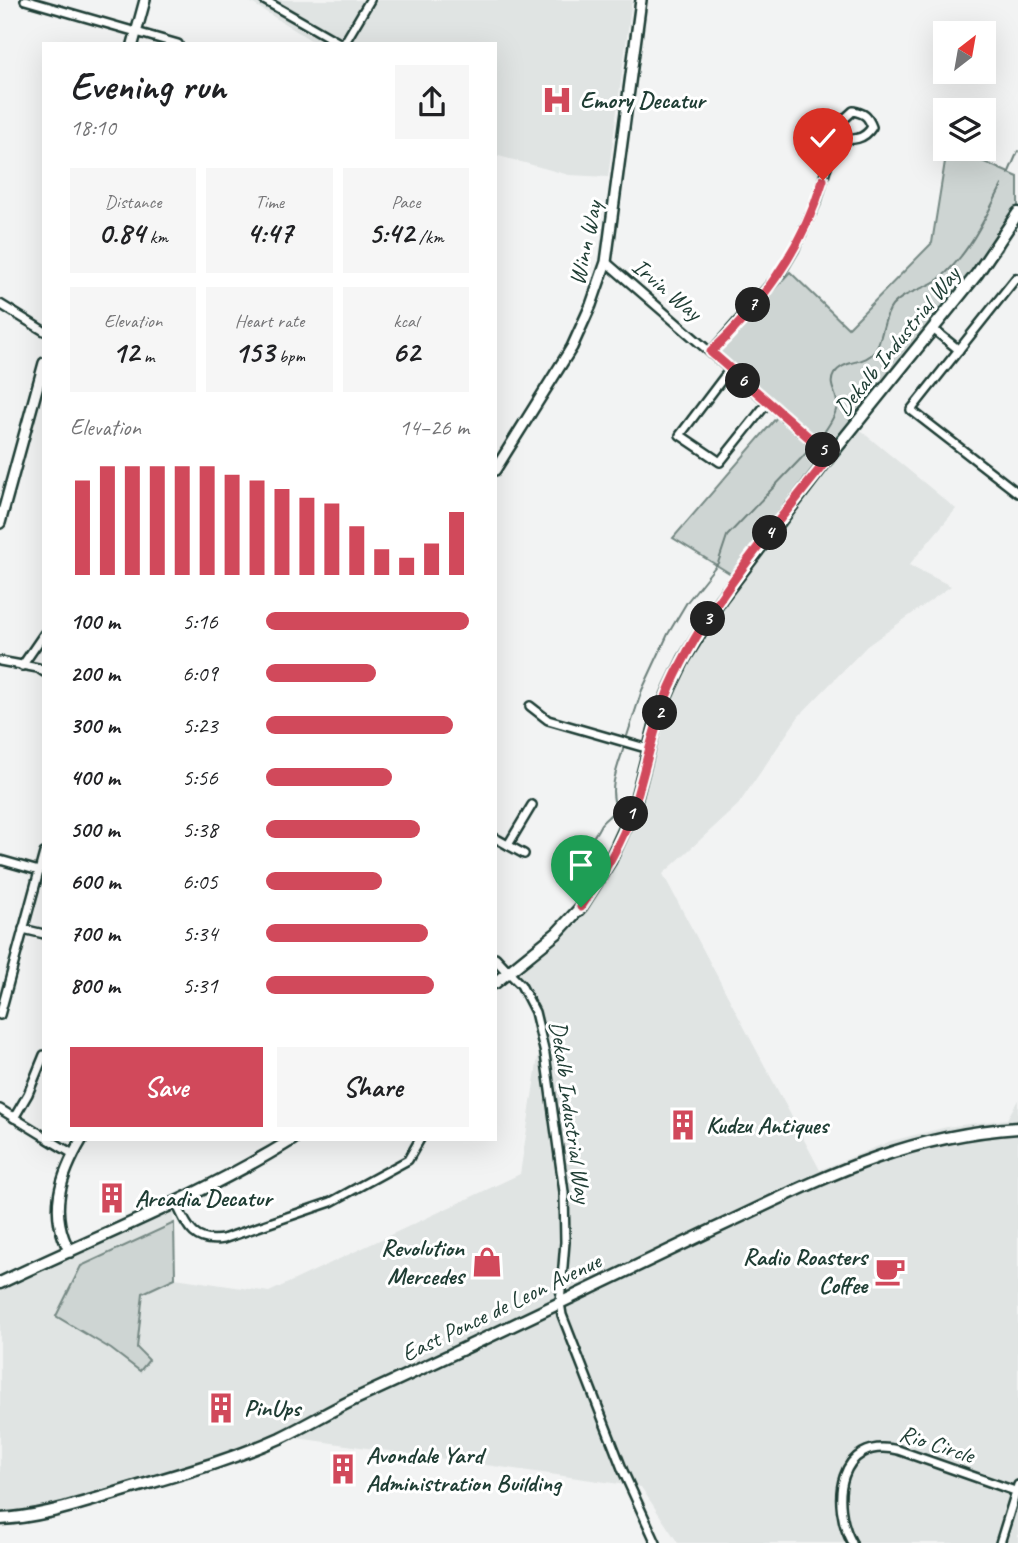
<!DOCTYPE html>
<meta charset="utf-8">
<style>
body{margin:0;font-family:Caveat,sans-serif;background:#f6f6f6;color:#202124;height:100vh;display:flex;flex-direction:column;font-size:26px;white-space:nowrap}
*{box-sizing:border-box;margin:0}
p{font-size:23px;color:#757577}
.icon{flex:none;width:38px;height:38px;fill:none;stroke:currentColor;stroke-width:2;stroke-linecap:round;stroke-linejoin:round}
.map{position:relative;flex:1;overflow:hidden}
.drawer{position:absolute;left:42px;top:42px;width:455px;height:1099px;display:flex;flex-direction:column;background:#fff;border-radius:0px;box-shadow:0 7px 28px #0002}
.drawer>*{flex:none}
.needle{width:46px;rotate:31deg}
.controls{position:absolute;left:933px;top:21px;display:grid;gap:14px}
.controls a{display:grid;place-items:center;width:63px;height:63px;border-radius:0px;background:#fff;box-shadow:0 7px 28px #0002;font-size:35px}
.pin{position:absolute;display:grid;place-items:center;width:60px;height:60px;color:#fff;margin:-72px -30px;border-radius:50% 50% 50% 0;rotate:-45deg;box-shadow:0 0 7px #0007}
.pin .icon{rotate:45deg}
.km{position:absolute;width:35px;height:35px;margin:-18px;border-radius:50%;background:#222;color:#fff;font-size:19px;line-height:35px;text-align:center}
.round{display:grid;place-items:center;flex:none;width:74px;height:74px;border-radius:0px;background:#f6f6f6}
.headline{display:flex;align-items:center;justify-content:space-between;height:119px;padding:0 28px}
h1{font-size:38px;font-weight:700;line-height:52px}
.stats{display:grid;grid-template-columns:repeat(3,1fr);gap:10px;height:119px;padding:7px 28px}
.stats div{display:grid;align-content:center;border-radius:0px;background:#f6f6f6;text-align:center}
.stats b{font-size:30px;font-weight:700}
.stats small{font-size:19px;font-weight:400}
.stats p{font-size:19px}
.chart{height:196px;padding:14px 28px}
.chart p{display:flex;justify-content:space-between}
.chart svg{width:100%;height:126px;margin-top:7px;stroke:#d1495b;stroke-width:6}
.button{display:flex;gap:14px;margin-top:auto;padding:14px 28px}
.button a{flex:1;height:80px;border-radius:0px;background:#d1495b;color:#fff;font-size:28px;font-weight:700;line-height:80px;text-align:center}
.button a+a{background:#f6f6f6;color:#202124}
ul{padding:0 28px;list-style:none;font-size:23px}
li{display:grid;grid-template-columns:112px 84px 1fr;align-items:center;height:52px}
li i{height:18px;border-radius:9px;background:#d1495b}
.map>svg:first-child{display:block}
</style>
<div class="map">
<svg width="1018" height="1543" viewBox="0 0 1018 1543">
<rect width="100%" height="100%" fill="#f2f3f3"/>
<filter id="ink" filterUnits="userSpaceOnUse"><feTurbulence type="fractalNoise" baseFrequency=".0143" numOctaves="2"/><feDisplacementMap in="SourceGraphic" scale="14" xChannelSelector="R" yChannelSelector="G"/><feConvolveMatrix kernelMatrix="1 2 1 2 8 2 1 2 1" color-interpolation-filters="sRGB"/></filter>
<g filter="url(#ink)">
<g fill="#e0e4e3">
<polygon points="247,0 632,0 608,177 569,175 495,155 495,44 317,44"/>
<polygon points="855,426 956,509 909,565 951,586 867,646 799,716 738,805 663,874 820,1170 891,1141 947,1127 1007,1119 1018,1100 1018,1543 678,1543 641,1487 283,1436 64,1512 0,1521 0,1280 173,1206 175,1278 269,1292 520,1174 543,1025 508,971 575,911 596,885 619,831 635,779 679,667 739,579"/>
</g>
<g fill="#ced5d3" stroke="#768984" stroke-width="2">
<polygon points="947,149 955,149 1018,177 1018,208 1002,250 855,426 739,579 673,538 784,409 716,352 790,272 848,328 932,243"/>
<polygon points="174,1223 175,1278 143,1293 137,1348 149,1360 140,1371 111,1349 56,1316 81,1266"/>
</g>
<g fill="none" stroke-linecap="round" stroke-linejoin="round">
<g stroke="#6d807b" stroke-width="2">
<polyline points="1008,174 1018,151"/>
<path d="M819,439C826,430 836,416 837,405C838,394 827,386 834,374C844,359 865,365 875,351C882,342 883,317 892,306C904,292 925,289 939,279C967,257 986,217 1002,185"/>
<polyline points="627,736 642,690 668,634 687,602 718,563 727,536 812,447"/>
<path d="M568,878L584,865V848C592,840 596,834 601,824C606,817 612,816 616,807C608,788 618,766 624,747"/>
</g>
<g stroke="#1f3d34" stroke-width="12">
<g id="minor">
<polyline points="25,0 178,44"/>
<polyline points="264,0 341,44"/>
<polyline points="344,44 370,0"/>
<polyline points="606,262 830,456"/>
<polyline points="1018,279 1016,278 911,410 1018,493"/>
<polyline points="0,304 44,331"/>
<polyline points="933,329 959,350"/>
<path d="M711,352L781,272L794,250L817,201L830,156L839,139L842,121L853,111C864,113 868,116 872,127C864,140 853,140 839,139"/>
<polyline points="730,369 680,435 720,462 768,402"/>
<polyline points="0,661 38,668 44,672"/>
<polyline points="22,666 44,634"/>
<polyline points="530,706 548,720 649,749"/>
<polyline points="495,838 524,854"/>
<polyline points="508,845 532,805"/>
<polyline points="0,860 39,871"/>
<polyline points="23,929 44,934"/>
<polyline points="508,972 521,985 535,1012 545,1054 564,1192 565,1242 560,1303 562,1315 623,1471 656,1543"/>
<polyline points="0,1015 44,853"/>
<polyline points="0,1109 44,1136"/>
<polyline points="14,1118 28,1094 44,1055"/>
<polyline points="48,1139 73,1154"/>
<path d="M176,1203C187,1226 193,1244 223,1239L331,1202L408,1160L420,1139"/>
<path d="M852,1543C830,1503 838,1436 898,1450L1015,1491"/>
<polyline points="1000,1543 1018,1485"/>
</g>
</g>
<g stroke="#1f3d34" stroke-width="14">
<g id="tertiary">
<polyline points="133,44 145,0"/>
<polyline points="495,470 572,347 591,305 606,262 641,0"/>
<polyline points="0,523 44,363"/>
<polyline points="495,958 508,972"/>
<path d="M70,1252C48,1212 60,1176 82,1139"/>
</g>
</g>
<g stroke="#1f3d34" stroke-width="15">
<g id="secondary">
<polyline points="495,983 557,933 581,907 610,861 633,811 657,718 671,686 684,659 721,599 830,456 977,274 1018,213"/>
<path d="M0,1283C98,1236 200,1197 293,1139"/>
<path d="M0,1519C39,1517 75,1505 113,1494C168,1477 227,1462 280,1438C305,1426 328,1412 353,1400C474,1345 593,1287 712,1230C817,1181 899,1136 1018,1128"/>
</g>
</g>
<use href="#minor" stroke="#fff" stroke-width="7"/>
<use href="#tertiary" stroke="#fff" stroke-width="9"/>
<use href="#secondary" stroke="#fff" stroke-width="10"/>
</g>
</g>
<g fill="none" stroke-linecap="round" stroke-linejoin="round" filter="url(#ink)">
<g stroke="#fff" stroke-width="14">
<path id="route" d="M581,907C601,876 622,844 633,809C646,768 653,727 670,687C708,602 773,529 830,456L711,352C762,304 803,247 823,180"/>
</g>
<use href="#route" stroke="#d1495b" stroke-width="9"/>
</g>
<defs>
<g id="hospital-bare" transform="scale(2.415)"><path d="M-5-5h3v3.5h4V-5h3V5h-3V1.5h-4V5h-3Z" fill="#d1495b" stroke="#fff" stroke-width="2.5" paint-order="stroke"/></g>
<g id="building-bare" transform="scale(2.415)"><path d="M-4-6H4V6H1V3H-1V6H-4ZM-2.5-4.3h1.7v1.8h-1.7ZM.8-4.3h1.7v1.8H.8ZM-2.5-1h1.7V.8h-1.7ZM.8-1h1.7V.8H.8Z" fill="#d1495b" stroke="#fff" stroke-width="2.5" paint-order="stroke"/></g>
<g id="shop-bare" transform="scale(2.415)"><path d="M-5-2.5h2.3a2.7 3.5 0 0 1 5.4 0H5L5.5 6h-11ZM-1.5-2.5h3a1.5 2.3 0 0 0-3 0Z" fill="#d1495b" stroke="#fff" stroke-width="2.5" paint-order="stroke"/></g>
<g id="cafe-bare" transform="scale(2.415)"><path d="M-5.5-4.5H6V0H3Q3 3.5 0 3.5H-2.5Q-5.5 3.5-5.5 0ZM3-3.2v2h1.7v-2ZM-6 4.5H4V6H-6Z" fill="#d1495b" stroke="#fff" stroke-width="2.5" paint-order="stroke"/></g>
</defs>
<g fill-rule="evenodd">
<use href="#hospital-bare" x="557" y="100"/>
<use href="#building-bare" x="683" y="1125"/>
<use href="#building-bare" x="112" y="1198"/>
<use href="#shop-bare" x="487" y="1262"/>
<use href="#cafe-bare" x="890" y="1271"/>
<use href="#building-bare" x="221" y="1408"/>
<use href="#building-bare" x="343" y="1469"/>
</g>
<g text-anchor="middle" stroke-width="6" stroke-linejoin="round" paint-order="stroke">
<g font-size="24" font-weight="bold" fill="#1f3d34" stroke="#fff" text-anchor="start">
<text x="580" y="108">Emory Decatur</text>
<text x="706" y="1133">Kudzu Antiques</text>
<text x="135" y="1206">Arcadia Decatur</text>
<text x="464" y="1256" text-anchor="end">Revolution<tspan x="464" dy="28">Mercedes</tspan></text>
<text x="867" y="1265" text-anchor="end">Radio Roasters<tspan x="867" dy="28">Coffee</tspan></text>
<text x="244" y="1416">PinUps</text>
<text x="366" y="1463">Avondale Yard<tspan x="366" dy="28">Administration Building</tspan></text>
</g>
<g font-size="24" fill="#1f3d34" stroke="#fff">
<text transform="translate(585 243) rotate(-78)" y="8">Winn Way</text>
<text transform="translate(667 289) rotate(40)" y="8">Irvin Way</text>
<text transform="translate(897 341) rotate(-51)" y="8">Dekalb Industrial Way</text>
<text transform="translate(571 1112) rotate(82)" y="8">Dekalb Industrial Way</text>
<text transform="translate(501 1307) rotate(-26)" y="8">East Ponce de Leon Avenue</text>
<text transform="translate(937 1444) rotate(18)" y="8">Rio Circle</text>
</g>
</g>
</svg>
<div class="controls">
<a><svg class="needle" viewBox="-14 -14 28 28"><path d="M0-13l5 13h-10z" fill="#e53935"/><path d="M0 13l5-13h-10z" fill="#757577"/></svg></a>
<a><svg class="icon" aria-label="layers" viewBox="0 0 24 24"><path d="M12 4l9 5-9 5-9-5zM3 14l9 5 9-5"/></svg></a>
</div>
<div class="pin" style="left:581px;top:907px;background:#1e9e55"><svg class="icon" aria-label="arrive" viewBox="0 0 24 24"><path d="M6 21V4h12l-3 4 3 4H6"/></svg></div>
<div class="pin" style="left:823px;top:180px;background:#d93025"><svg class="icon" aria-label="check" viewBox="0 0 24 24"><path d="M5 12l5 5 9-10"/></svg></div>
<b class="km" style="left:631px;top:814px">1</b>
<b class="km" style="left:660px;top:713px">2</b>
<b class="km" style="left:708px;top:619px">3</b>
<b class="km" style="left:770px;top:533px">4</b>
<b class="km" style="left:823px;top:450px">5</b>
<b class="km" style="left:743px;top:381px">6</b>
<b class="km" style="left:753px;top:305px">7</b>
<section class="drawer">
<div class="headline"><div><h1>Evening run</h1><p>18:10</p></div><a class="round"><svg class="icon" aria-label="share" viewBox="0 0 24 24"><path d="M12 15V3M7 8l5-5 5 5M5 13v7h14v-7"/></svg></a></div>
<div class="stats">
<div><p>Distance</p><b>0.84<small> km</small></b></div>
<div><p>Time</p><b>4:47</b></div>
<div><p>Pace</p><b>5:42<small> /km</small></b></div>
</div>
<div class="stats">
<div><p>Elevation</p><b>12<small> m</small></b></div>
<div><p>Heart rate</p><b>153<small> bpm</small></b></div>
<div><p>kcal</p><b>62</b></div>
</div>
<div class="chart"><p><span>Elevation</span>14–26 m</p>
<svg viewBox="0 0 160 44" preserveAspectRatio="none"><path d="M5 44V11M15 44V6M25 44V6M35 44V6M45 44V6M55 44V6M65 44V9M75 44V11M85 44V14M95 44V17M105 44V19M115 44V27M125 44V35M135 44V38M145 44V33M155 44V22"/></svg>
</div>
<ul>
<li><b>100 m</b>5:16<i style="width:100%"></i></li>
<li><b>200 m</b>6:09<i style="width:54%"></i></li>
<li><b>300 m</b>5:23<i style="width:92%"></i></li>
<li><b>400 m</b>5:56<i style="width:62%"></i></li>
<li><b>500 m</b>5:38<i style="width:76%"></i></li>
<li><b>600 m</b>6:05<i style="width:57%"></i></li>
<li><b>700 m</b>5:34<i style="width:80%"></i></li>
<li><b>800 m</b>5:31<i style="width:83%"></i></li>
</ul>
<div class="button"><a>Save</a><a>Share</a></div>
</section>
</div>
